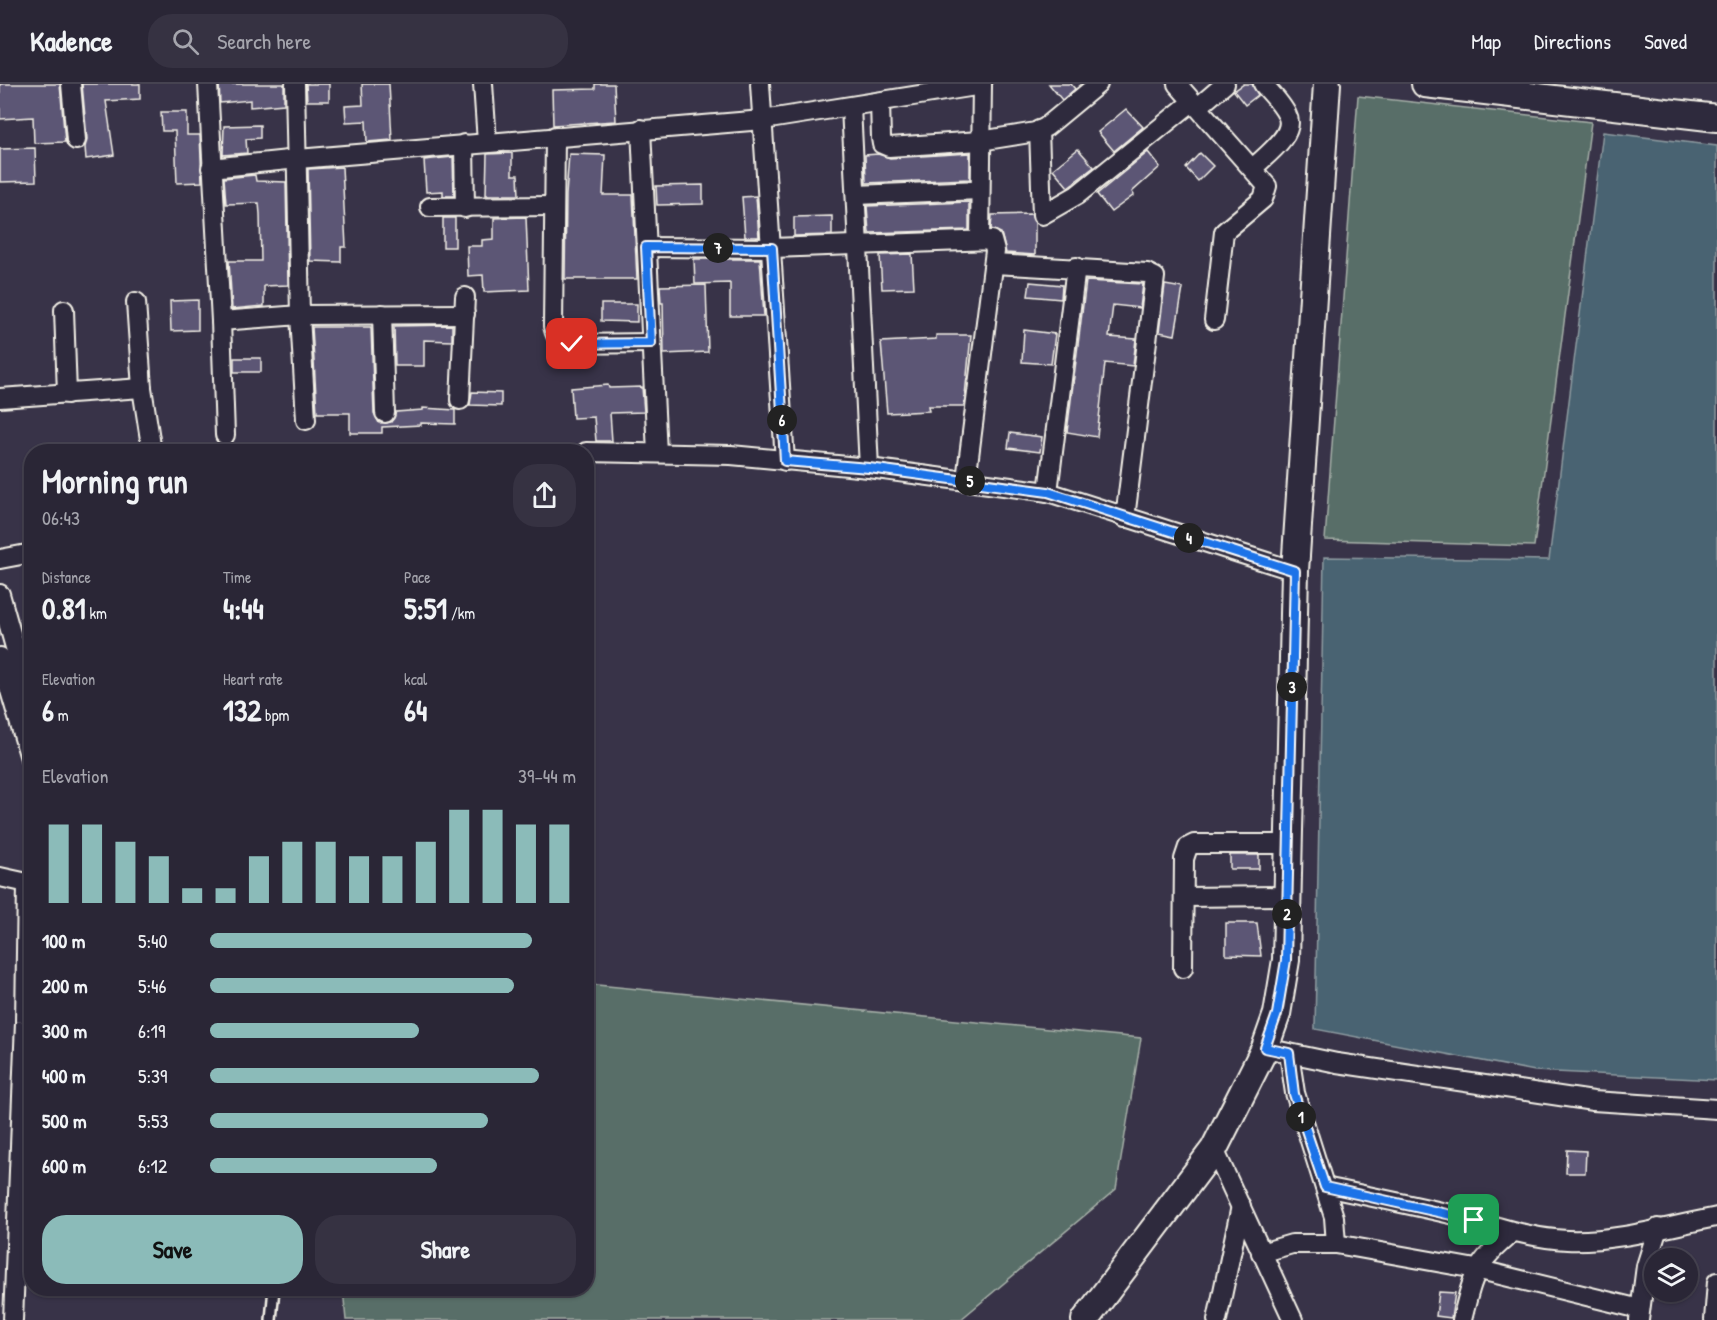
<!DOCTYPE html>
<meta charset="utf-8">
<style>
body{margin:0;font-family:"Patrick Hand",sans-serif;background:#363242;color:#f1f3f6;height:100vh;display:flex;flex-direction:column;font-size:22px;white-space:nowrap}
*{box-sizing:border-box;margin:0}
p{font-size:20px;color:#a5a5ad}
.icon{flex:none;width:33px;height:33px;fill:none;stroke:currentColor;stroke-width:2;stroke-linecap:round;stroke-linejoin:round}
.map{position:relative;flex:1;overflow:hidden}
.sheet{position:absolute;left:24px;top:360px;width:570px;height:852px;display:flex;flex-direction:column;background:#2a2636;border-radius:24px;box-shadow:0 2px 4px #0004,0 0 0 2px #464351}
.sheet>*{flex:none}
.buttons{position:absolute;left:1644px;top:1164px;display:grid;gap:12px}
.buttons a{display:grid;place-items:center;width:54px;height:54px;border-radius:50%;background:#2a2636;box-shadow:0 2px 4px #0004,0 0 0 2px #464351;font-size:30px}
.pin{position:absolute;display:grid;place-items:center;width:51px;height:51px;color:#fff;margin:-26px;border-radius:12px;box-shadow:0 3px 9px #0006}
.km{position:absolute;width:30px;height:30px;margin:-15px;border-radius:50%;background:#222;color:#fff;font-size:16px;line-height:30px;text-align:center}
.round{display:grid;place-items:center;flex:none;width:63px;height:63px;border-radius:24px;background:#363242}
.head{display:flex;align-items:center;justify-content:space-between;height:102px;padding:0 18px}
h1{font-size:33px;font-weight:700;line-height:45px}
.figures{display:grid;grid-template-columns:repeat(3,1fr);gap:9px;height:102px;padding:6px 18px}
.figures div{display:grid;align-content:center}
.figures b{font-size:30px;font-weight:700}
.figures small{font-size:16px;font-weight:400}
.figures p{font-size:16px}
.chart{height:168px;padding:12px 18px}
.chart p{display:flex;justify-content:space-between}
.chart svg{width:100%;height:108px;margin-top:6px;stroke:#8bbbb9;stroke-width:6}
.action{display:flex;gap:12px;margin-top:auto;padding:12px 18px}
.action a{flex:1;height:69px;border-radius:24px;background:#8bbbb9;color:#111;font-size:24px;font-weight:700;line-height:69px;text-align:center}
.action a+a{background:#363242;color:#f1f3f6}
ul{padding:0 18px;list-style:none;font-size:20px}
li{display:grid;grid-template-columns:96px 72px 1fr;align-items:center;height:45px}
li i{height:15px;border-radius:8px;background:#8bbbb9}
header{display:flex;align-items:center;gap:36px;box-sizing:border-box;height:84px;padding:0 30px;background:#2a2636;border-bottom:2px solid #464351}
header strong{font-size:28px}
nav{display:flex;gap:33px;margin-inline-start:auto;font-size:21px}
.search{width:420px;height:54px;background:#363242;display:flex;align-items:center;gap:15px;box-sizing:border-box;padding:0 21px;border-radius:24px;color:#a5a5ad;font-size:22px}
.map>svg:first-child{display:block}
</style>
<header>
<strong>Kadence</strong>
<div class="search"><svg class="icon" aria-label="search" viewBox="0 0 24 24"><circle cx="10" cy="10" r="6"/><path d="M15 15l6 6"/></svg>Search here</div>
<nav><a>Map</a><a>Directions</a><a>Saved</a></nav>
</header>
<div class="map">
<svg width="1717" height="1236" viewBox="0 0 1717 1236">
<rect width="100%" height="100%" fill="#383348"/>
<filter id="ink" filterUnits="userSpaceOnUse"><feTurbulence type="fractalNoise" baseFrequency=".0167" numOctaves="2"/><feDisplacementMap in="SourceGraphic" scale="12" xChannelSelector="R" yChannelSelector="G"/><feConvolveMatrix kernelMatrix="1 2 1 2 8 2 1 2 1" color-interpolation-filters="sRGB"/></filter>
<g filter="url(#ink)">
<g fill="#586e68" stroke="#a6b0a8" stroke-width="1.5">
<polygon points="1358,12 1591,38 1534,462 1325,456"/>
<polygon points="587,900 1141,954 1116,1105 960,1236 346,1236 343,1205 586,1204"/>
</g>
<polygon fill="#4a6372" stroke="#8e9ca1" stroke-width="1.5" points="1603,48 1717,62 1717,996 1535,987 1315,945 1324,473 1549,476"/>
<g fill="#5c5775" stroke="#f4f1e8" stroke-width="1.5">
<polygon points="0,0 60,0 65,58 34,59 33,33 0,35"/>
<polygon points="82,0 140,0 140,15 106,17 114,71 86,75 85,63 87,55"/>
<polygon points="219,0 284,0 284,20 250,23 250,16 220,19"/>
<polygon points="306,0 329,0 329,17 307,17"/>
<polygon points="362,0 389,0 392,56 367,58 366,37 346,38 345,22 363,21"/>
<polygon points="595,0 614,0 616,37 553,41 552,6 595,5"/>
<polygon points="1049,0 1071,0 1075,5 1062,16"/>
<polygon points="1244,0 1252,0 1258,11 1245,21 1234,7"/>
<polygon points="1126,25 1143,43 1114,67 1098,48"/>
<polygon points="161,28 187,28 187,51 200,51 202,98 177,99 175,47 162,47"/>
<polygon points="260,41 260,54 246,55 247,69 223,71 224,42"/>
<polygon points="35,64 36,97 0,98 0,65"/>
<polygon points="1078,65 1094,83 1068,103 1053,85"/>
<polygon points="1148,68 1160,83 1132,108 1134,111 1111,128 1097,110"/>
<polygon points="512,69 512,91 518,91 519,111 486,111 487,70"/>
<polygon points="970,69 970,95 866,99 865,71 878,70 890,74"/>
<polygon points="1200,69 1213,82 1198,97 1186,84"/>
<polygon points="569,70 605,71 603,111 633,111 637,195 565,195 566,111"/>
<polygon points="453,73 454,112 443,112 443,107 426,108 424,76"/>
<polygon points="342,83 346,163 341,163 341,178 310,177 308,85"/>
<polygon points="255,91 256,97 286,98 288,201 264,202 264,222 232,225 229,177 261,177 260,130 259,119 226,120 224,94"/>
<polygon points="703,101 703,120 657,121 656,102"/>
<polygon points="756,112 759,153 745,153 742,113"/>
<polygon points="969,118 969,146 869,149 867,122"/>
<polygon points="1031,130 1035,139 1035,171 1006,169 1001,149 991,145 992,131"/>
<polygon points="832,132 832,151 794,152 794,133"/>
<polygon points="526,133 529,206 484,208 483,191 468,192 467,162 482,162 482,156 494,155 494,134"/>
<rect x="443" y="134" width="12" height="29"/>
<polygon points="912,170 914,204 882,205 880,171"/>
<polygon points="694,175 760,175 764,232 730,232 730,199 695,200"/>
<polygon points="1086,197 1143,200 1140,224 1113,221 1109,253 1136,255 1133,282 1105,279 1097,353 1067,348"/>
<polygon points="1030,198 1062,201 1061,215 1028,212"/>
<polygon points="706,201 708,268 664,270 663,219 661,219 660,202"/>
<polygon points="1165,201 1183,204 1175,251 1159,248"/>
<polygon points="198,216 198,246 171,247 170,217"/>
<polygon points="601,220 637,220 637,238 601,237"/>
<polygon points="452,241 452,257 424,256 424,282 395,282 394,242"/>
<polygon points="312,243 371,243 374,329 379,339 391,338 396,328 423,326 423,324 455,326 455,340 421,339 421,341 382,343 382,349 350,349 350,329 317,329"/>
<polygon points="1024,246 1055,250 1051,280 1022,278"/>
<polygon points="936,251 971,251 964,322 928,322 929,327 887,329 881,258 936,255"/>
<rect x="234" y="274" width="27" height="14"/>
<polygon points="608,301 609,304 642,303 644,328 610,329 612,357 596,357 594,333 573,334 571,304"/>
<polygon points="472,308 501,309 501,322 470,321"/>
<polygon points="1010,349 1042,353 1040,368 1008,364"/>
<rect x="1230" y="771" width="29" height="14"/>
<polygon points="1226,839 1257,839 1261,872 1226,871"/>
<polygon points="1567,1066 1586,1067 1585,1089 1566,1089"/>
<polygon points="1439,1208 1455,1209 1451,1234 1436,1232"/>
</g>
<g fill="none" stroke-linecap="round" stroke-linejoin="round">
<g stroke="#f4f1e8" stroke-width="14">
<polyline id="service" points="271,1236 274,1204"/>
</g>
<g stroke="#f4f1e8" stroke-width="22">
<g id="minor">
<polyline points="71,0 76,56"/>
<polyline points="208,0 221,237 225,351"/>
<polyline points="295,0 300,231 306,336"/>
<polyline points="483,0 487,58"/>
<polyline points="760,0 785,377"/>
<polyline points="1177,0 1267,102 1263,115 1224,148 1214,236"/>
<polyline points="880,18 881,54 882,60 889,63 980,57 1036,48 1046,43 1098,0"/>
<polyline points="851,23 869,384"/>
<polyline points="1198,23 1225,0"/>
<polyline points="641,45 657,369"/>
<polyline points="1039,46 1042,131 1077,111 1192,18"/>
<path d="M555,52L553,242C556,255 559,258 572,260L651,259"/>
<polyline points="464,60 465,124"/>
<polyline points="211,84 298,75 763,36 982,1"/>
<path d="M1253,84C1265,72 1297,50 1287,31C1282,20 1271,9 1263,0"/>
<polyline points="856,111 980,106"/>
<polyline points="430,123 554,122"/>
<polyline points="980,155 982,0"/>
<polyline points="647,163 772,164 992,156 995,167 966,396"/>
<polyline points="994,180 1147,189 1155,193 1125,434"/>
<polyline points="136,218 142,304 152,368"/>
<polyline points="64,226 67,310"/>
<polyline points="382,230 385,329"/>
<polyline points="221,237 300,231 465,230"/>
<polyline points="0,314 142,304"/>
<polyline points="460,316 465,213"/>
<polyline points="586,368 731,371 869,384 1048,408 1295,487"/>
<polyline points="1048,408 1076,183"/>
<polyline points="0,475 32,469"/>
<polyline points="0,510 32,624"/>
<polyline points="0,573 32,681"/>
<polyline points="0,793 32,800"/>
<polyline points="1184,813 1288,812"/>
<polyline points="1183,884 1184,775 1188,763 1194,760 1289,760"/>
<polyline points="1265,964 1337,979 1593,1017 1717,1025"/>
<polyline points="1289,969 1295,1009 1334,1133 1336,1160"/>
<polyline points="1214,1065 1293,1236"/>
<path d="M1325,1103C1368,1112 1412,1121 1455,1131C1495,1141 1525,1154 1567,1156C1617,1158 1669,1142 1717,1133"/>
<polyline points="1261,1169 1292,1160 1336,1160 1476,1185 1640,1225"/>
<polyline points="13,1236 25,938 27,799"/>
<polyline points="1217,1236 1241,1122"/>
<path d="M1462,1236C1473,1191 1475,1179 1512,1149"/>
<polyline points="1639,1236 1646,1182 1658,1144"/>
<polyline points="1714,1236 1717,1198"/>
</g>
</g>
<g stroke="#f4f1e8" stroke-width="30">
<g id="secondary">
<polyline points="1425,0 1717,34"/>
<polyline points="1085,1236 1214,1065 1265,964 1277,930 1286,876 1295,487 1327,0"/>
</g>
</g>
<use href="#service" stroke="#2f2a3d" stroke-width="9"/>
<use href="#minor" stroke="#2f2a3d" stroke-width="18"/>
<use href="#secondary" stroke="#2f2a3d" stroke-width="26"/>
</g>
</g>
<g fill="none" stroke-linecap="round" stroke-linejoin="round" filter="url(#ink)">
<g stroke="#fff" stroke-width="12">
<polyline id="route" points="572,260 651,259 646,163 772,164 785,377 869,384 1048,408 1295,487 1286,876 1277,930 1265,964 1289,969 1294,1010 1325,1103 1474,1136"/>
</g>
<use href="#route" stroke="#1a73e8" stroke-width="8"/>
</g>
</svg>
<div class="buttons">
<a><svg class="icon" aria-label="layers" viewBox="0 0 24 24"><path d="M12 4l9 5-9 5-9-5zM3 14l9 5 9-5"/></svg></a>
</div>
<div class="pin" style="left:1474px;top:1136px;background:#1e9e55"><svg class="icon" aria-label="arrive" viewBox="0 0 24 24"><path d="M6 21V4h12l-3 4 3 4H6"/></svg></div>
<div class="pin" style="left:572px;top:260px;background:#d93025"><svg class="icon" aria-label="check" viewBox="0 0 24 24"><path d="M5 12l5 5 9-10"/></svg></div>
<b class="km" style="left:1301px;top:1033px">1</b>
<b class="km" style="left:1287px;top:830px">2</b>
<b class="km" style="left:1292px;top:603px">3</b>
<b class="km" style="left:1189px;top:454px">4</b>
<b class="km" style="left:970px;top:397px">5</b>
<b class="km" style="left:782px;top:336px">6</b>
<b class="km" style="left:718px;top:164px">7</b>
<section class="sheet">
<div class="head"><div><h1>Morning run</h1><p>06:43</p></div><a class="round"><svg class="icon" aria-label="share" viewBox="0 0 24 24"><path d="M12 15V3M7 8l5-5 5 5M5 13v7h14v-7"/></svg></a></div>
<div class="figures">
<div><p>Distance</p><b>0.81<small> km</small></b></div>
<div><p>Time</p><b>4:44</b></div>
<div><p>Pace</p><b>5:51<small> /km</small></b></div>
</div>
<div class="figures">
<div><p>Elevation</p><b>6<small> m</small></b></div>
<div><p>Heart rate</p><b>132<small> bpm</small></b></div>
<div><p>kcal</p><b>64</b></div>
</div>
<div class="chart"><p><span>Elevation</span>39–44 m</p>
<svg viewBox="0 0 160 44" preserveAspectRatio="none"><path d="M5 44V12M15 44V12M25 44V19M35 44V25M45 44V38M55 44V38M65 44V25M75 44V19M85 44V19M95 44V25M105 44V25M115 44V19M125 44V6M135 44V6M145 44V12M155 44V12"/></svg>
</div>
<ul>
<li><b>100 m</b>5:40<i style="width:88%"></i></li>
<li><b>200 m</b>5:46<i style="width:83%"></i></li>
<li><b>300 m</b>6:19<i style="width:57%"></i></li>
<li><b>400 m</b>5:39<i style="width:90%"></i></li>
<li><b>500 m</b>5:53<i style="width:76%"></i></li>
<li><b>600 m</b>6:12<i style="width:62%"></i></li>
</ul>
<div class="action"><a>Save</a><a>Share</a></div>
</section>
</div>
